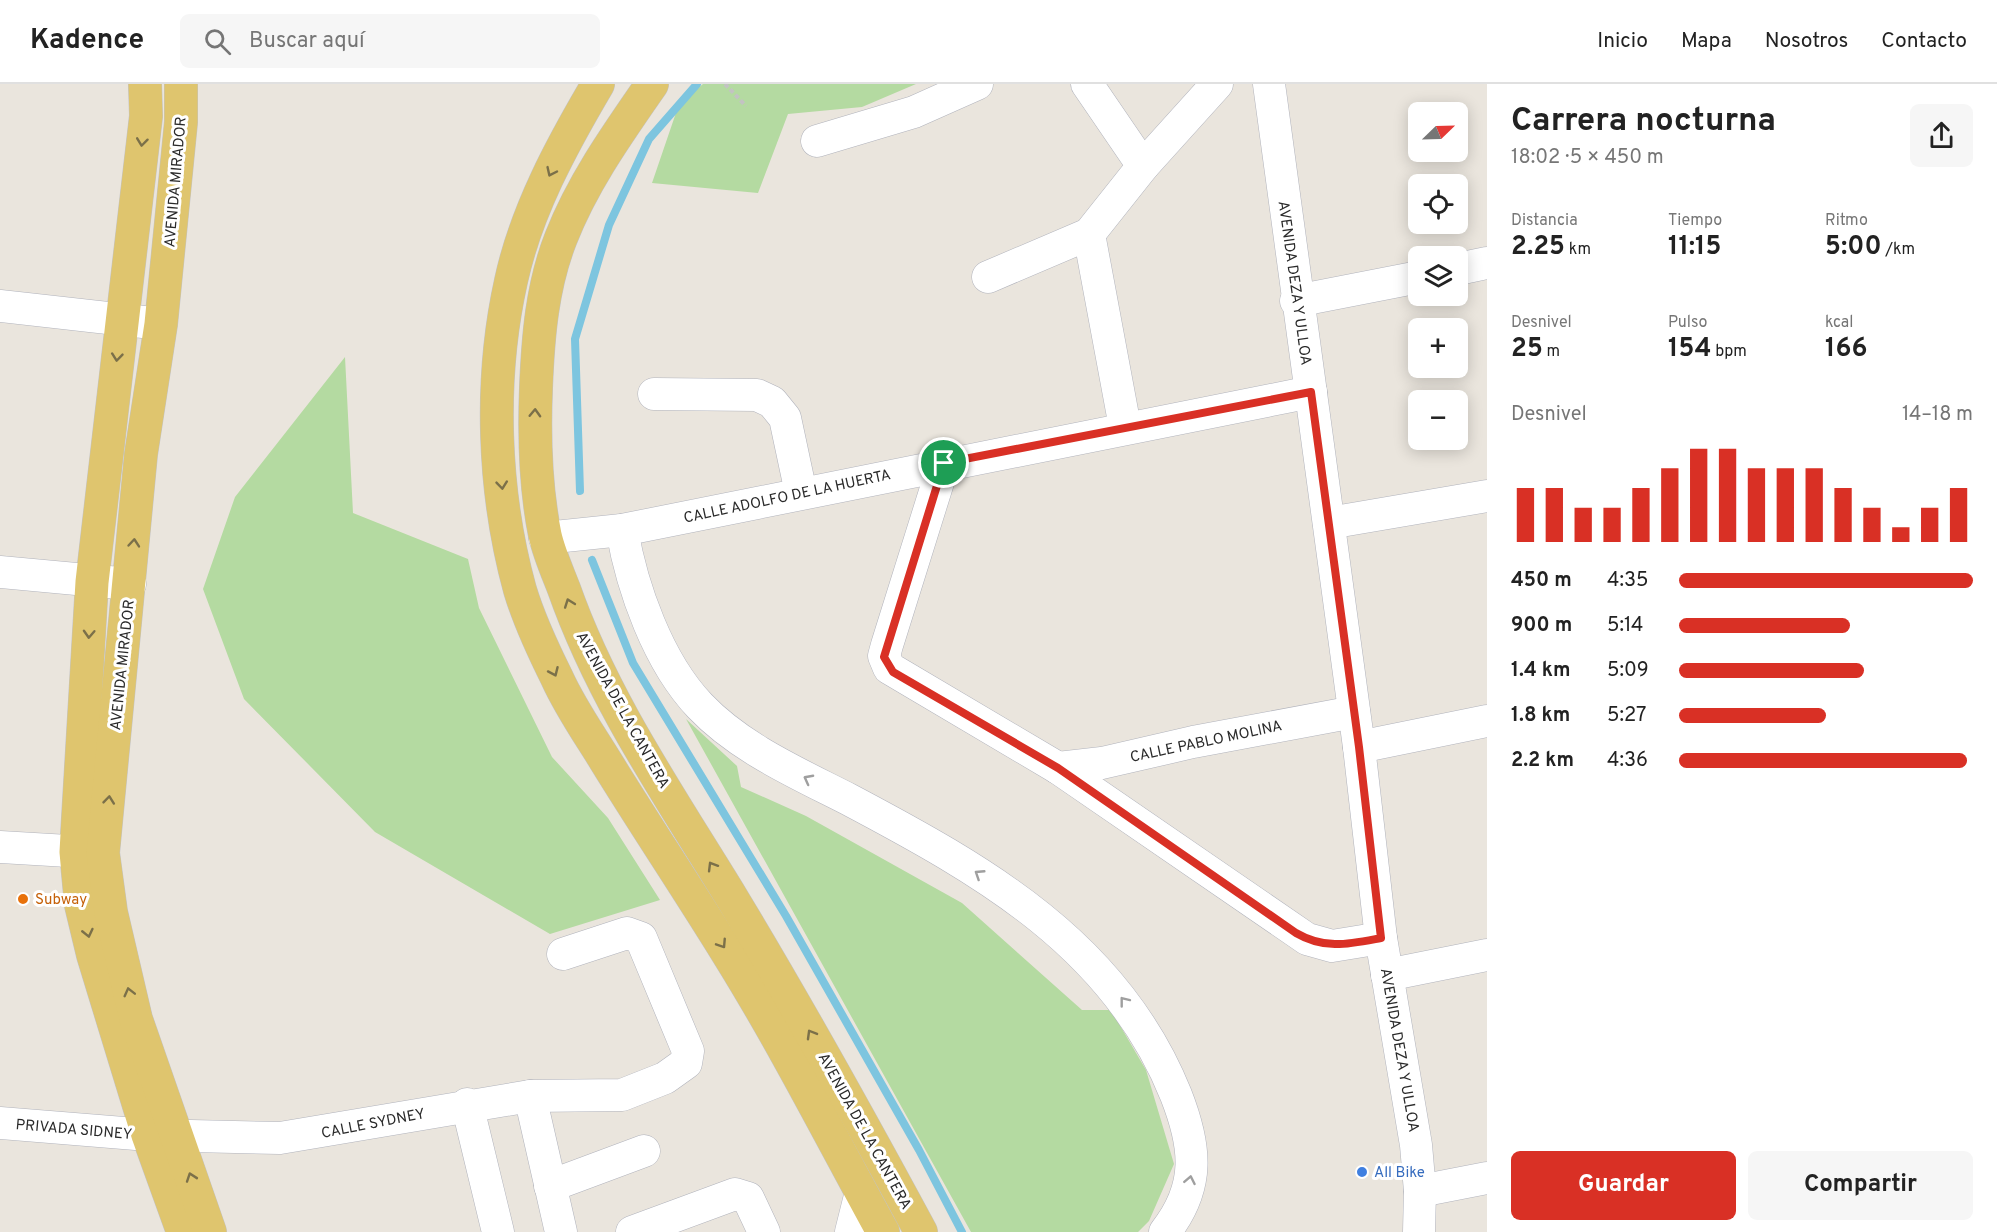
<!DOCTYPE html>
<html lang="es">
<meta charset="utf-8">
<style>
body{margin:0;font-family:Overpass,sans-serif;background:#f6f6f6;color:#222;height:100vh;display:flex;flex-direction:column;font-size:22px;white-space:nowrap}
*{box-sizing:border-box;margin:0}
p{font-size:20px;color:#767676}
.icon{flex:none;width:33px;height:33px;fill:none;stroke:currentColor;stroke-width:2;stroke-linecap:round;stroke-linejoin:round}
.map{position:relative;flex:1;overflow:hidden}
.side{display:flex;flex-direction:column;background:#fff;width:510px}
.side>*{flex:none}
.needle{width:39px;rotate:67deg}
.controls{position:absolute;left:1408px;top:18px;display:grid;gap:12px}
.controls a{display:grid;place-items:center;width:60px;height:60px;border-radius:9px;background:#fff;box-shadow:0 3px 15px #0003;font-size:30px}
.pin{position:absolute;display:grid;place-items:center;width:51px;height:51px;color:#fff;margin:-26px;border:3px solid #fff;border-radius:50%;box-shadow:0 2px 6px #0007}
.round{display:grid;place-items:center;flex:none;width:63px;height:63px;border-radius:9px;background:#f6f6f6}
.summary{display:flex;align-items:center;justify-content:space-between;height:102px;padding:0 24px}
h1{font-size:33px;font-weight:700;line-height:45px}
.stats{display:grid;grid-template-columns:repeat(3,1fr);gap:9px;height:102px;padding:6px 24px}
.stats div{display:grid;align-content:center}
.stats b{font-size:26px;font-weight:700}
.stats small{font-size:16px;font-weight:400}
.stats p{font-size:16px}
.chart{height:168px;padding:12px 24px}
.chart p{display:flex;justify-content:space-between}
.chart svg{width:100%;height:108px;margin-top:6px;stroke:#d93025;stroke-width:6}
.button{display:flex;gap:12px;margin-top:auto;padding:12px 24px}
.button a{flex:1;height:69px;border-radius:9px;background:#d93025;color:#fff;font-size:24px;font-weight:700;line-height:69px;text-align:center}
.button a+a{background:#f6f6f6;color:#222}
ul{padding:0 24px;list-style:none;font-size:20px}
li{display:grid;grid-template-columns:96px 72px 1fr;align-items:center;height:45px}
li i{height:15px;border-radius:8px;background:#d93025}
header{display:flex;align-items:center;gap:36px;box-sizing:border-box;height:84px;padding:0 30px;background:#fff;border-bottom:2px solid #e0e0e0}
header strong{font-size:28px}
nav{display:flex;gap:33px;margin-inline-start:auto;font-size:21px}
.search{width:420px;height:54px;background:#f6f6f6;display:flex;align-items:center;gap:15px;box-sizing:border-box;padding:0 21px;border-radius:9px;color:#767676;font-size:22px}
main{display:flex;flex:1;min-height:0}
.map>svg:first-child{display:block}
</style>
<header>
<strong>Kadence</strong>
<div class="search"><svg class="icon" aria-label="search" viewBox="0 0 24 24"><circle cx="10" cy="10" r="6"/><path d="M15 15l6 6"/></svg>Buscar aquí</div>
<nav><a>Inicio</a><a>Mapa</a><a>Nosotros</a><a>Contacto</a></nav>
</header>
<main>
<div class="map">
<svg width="1487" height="1148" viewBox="0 0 1487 1148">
<rect width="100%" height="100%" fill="#eae5dd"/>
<g fill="#b4daa1">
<polygon points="703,0 916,0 862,23 788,30 758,109 652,99 679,20"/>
<polygon points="345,273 353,429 468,475 479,524 552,673 608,734 660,816 550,850 375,748 244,615 203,505 235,413"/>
<polygon points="686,635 737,682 741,703 806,732 962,819 1082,926 1111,926 1146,986 1174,1080 1149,1137 1138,1148 971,1148"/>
</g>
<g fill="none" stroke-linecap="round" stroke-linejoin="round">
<g stroke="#7dc5df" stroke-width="8">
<polyline points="580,407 575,255 609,141 649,55 697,0"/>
<polyline points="592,476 633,579 786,832 919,1066 962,1148"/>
</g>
<g stroke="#b1b3bc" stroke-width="33">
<g id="minor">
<polyline points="1087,0 1143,82"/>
<polyline points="1269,0 1359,663 1381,854 1416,1061 1420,1107 1419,1148"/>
<polyline points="817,57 914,28 977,0"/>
<polyline points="1089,150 1125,343"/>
<polyline points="1458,185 1487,179"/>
<polyline points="988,193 1089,150 1143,82 1217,0"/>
<polyline points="1296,217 1419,193"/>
<polyline points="0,222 161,240"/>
<polyline points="654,310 757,311 772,318 785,334 801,409"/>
<polyline points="944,379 887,561 884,572 889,584 1058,684 1307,855 1332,862 1381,854"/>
<polyline points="1329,439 1487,412"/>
<path d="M622,446C632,504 658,578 700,622C740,664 797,689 848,715C984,787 1116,861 1176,1011C1196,1062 1201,1102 1165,1148"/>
<polyline points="545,454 622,446 1311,308"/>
<polyline points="0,488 130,500"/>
<polyline points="1359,663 1487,637"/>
<polyline points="1058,684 1102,679 1193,658 1354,628"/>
<polyline points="0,763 102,769"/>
<polyline points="1387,891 1487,871"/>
<polyline points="530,1012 561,1148"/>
<polyline points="467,1020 498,1148"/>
<polyline points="0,1039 148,1051 280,1054 530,1012 622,1011 665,994 686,979 688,967 641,854 627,849 563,870"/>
<polyline points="550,1102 644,1067"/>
<polyline points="1420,1107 1487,1094"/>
<polyline points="632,1148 735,1110 748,1114 764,1148"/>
<polyline points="851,1148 861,1108"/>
</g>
</g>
<g stroke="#c3c3c3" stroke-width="34">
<g id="major">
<polyline points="145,0 146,32 92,498 76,768 81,821 93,871 148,1051 183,1148"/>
<polyline points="181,0 181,38 161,240 141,370 103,769 111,828 136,935 210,1148"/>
<path d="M598,0C562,61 526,127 511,197C489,296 493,408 520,506C529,536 543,566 557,594C570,623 589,650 605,676C645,741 688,805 728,870C784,960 832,1055 883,1148"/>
<path d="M652,0C618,49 583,98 561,154C542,202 538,253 536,304C534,354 535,402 545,451C549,469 557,487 564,505C603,616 671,714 732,814C798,923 860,1035 921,1148"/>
</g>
</g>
<polyline stroke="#c3c3c3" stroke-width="4" stroke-dasharray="4.5 3" stroke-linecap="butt" points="725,0 746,22"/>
<use href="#minor" stroke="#fff" stroke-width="32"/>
<use href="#major" stroke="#dfc56e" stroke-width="33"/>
</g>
<defs><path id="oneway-chevron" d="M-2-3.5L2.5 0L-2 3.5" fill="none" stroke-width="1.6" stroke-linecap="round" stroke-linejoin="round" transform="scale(1.5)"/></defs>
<g stroke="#7b7049">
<use href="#oneway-chevron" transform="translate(142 58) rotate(97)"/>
<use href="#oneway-chevron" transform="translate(551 88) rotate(115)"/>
<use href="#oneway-chevron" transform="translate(117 273) rotate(96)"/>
<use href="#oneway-chevron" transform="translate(535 329) rotate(-88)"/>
<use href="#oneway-chevron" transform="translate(502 401) rotate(84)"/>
<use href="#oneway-chevron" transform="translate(134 459) rotate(-85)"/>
<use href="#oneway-chevron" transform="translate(569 519) rotate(-110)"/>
<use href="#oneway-chevron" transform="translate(89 550) rotate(93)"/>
<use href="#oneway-chevron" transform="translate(554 588) rotate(66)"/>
<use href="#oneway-chevron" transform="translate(109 716) rotate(-84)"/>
<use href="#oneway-chevron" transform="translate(712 782) rotate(-121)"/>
<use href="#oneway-chevron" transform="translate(88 849) rotate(77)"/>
<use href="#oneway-chevron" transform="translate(722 860) rotate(57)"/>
<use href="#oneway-chevron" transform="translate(129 908) rotate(-104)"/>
<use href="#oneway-chevron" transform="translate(811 950) rotate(-120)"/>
<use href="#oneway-chevron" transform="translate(191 1093) rotate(-109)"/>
</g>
<g stroke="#9f9f9f">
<use href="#oneway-chevron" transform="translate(808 695) rotate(-152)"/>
<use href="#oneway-chevron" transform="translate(979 790) rotate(-147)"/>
<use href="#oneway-chevron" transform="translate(1124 917) rotate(-128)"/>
<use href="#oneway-chevron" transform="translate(1190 1096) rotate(-79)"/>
</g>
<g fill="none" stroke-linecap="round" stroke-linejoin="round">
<g stroke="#fff" stroke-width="12">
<path id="route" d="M1311,308L1359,663L1381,854C1349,860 1325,866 1296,849L1058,684L893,588L884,573L944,379Z"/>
</g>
<use href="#route" stroke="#d93025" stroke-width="8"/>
</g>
<circle fill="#e8710a" stroke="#fff" stroke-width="2" cx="23" cy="815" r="6"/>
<circle fill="#3f7fe0" stroke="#fff" stroke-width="2" cx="1362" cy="1088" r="6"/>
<g text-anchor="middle" stroke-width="6" stroke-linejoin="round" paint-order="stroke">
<g font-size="15" fill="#2a2a2a" stroke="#fff">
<text transform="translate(175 98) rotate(-85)" y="5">AVENIDA MIRADOR</text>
<text transform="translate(1295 199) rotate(82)" y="5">AVENIDA DEZA Y ULLOA</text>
<text transform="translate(787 412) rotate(-12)" y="5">CALLE ADOLFO DE LA HUERTA</text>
<text transform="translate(122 581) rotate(-84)" y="5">AVENIDA MIRADOR</text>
<text transform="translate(623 626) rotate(61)" y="5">AVENIDA DE LA CANTERA</text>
<text transform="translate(1206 657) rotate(-12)" y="5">CALLE PABLO MOLINA</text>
<text transform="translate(1400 966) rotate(80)" y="5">AVENIDA DEZA Y ULLOA</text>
<text transform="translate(373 1039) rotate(-11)" y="5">CALLE SYDNEY</text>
<text transform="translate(74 1045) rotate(5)" y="5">PRIVADA SIDNEY</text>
<text transform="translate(865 1047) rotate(61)" y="5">AVENIDA DE LA CANTERA</text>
</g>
<g font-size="15" fill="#c56008" stroke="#fff" text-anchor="start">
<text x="35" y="820">Subway</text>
</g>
<g font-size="15" fill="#366cbe" stroke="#fff" text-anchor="start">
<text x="1374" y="1093">All Bike</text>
</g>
</g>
</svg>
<div class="controls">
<a><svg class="needle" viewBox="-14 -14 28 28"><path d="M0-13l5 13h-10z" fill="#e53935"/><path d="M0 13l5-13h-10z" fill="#767676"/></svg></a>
<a><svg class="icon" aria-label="locate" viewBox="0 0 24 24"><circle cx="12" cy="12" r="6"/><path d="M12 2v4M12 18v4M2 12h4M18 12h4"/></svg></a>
<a><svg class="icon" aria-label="layers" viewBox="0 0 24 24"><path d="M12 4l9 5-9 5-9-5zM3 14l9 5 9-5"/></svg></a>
<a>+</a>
<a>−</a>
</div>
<div class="pin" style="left:944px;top:379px;background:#1e9e55"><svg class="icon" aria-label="arrive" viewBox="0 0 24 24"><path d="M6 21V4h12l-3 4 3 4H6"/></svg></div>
</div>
<section class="side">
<div class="summary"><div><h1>Carrera nocturna</h1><p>18:02 · 5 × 450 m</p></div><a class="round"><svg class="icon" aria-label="share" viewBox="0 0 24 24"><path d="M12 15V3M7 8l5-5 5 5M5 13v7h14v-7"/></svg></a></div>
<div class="stats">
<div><p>Distancia</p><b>2.25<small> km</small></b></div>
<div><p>Tiempo</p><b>11:15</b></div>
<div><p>Ritmo</p><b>5:00<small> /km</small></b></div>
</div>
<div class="stats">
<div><p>Desnivel</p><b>25<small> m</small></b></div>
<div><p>Pulso</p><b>154<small> bpm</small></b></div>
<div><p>kcal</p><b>166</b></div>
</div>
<div class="chart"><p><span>Desnivel</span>14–18 m</p>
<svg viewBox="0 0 160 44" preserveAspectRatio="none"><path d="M5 44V22M15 44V22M25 44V30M35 44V30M45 44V22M55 44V14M65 44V6M75 44V6M85 44V14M95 44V14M105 44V14M115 44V22M125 44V30M135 44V38M145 44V30M155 44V22"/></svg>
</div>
<ul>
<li><b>450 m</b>4:35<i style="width:100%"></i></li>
<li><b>900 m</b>5:14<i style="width:58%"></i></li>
<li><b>1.4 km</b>5:09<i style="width:63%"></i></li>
<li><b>1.8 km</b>5:27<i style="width:50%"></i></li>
<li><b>2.2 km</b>4:36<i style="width:98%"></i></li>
</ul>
<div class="button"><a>Guardar</a><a>Compartir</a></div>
</section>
</main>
